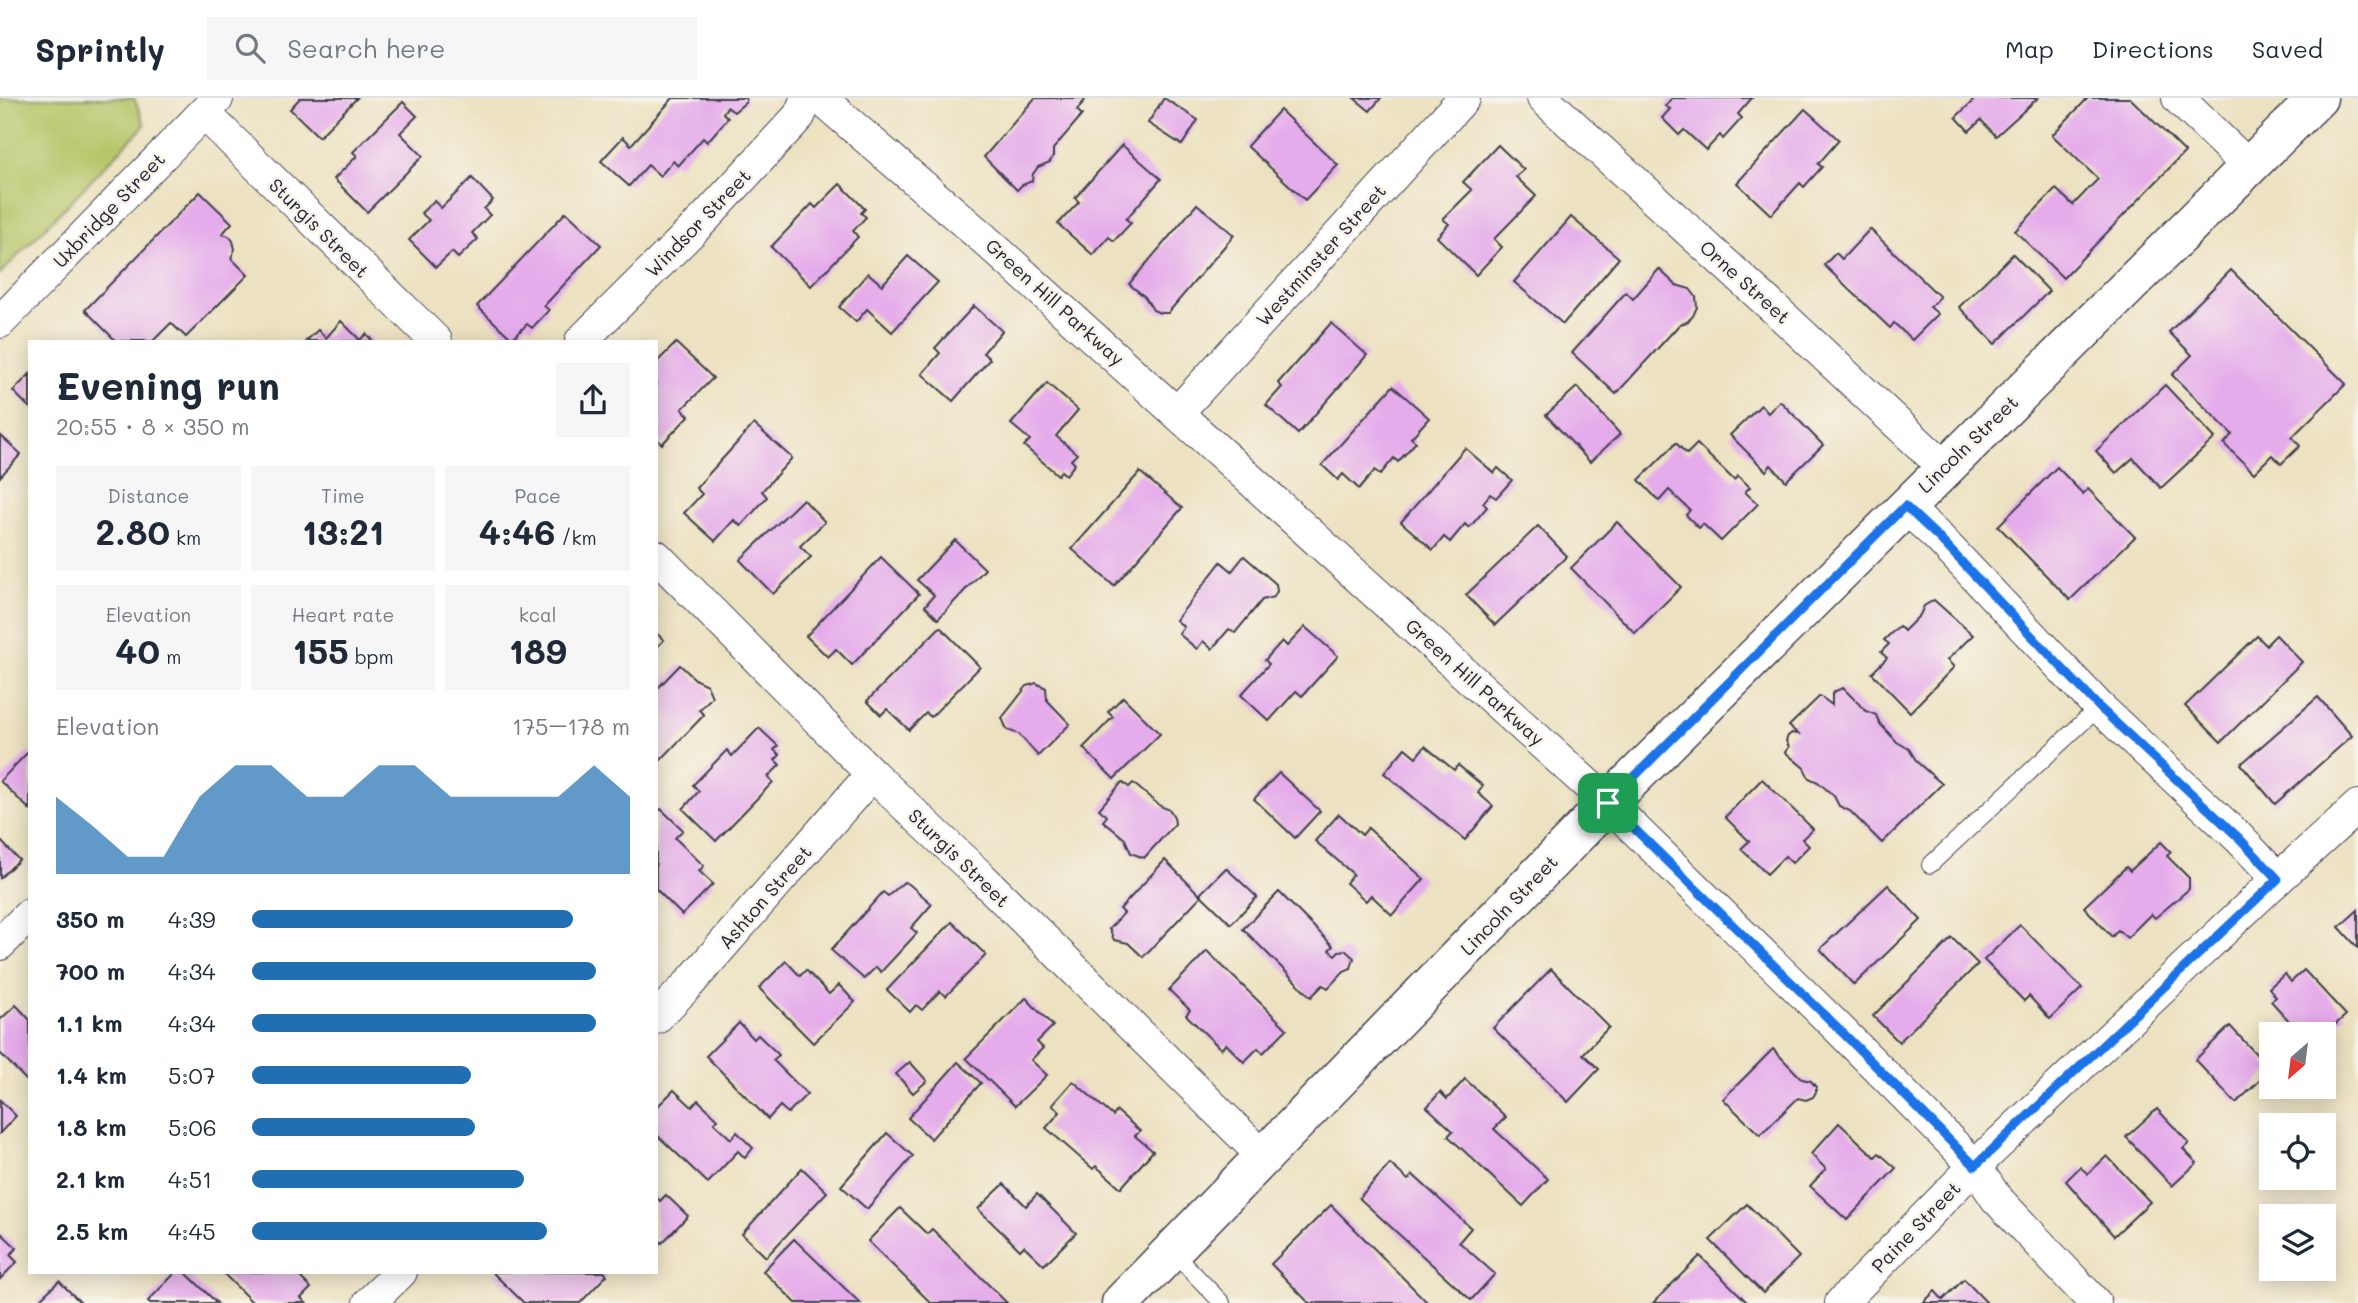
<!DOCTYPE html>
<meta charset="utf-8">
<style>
body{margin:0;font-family:Mali,sans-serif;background:#f6f6f7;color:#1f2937;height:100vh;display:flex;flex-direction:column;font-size:26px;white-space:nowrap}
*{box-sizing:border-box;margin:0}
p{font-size:23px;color:#747a83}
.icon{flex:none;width:38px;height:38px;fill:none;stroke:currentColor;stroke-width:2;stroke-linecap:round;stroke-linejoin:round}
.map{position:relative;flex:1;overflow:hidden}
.sheet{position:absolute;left:28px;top:242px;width:630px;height:934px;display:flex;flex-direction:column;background:#fff;border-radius:0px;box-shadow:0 4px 18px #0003}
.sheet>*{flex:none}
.needle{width:46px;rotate:208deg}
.fabs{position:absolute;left:2259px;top:924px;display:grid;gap:14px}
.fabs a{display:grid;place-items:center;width:77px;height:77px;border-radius:0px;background:#fff;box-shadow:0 4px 18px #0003;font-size:35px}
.pin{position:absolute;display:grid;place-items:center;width:60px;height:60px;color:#fff;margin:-30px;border-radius:14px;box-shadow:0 4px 10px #0006}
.round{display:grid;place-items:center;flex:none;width:74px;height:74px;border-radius:0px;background:#f6f6f7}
.headline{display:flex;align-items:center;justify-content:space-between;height:119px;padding:0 28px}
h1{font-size:38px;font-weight:700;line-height:52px}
.metrics{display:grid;grid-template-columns:repeat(3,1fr);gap:10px;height:119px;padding:7px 28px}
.metrics div{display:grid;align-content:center;border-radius:0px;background:#f6f6f7;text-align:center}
.metrics b{font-size:35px;font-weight:700}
.metrics small{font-size:19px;font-weight:400}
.metrics p{font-size:19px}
.chart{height:196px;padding:14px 28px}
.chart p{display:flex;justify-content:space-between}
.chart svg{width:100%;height:126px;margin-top:7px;fill:#1f6fb2;opacity:.7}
ul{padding:0 28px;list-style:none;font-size:23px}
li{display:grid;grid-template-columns:112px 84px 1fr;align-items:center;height:52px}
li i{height:18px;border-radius:9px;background:#1f6fb2}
header{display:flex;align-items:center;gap:42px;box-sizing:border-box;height:98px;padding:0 35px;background:#fff;border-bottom:2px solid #e0e1e3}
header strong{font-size:33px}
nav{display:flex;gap:38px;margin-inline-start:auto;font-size:24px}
.search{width:490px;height:63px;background:#f6f6f7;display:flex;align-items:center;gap:18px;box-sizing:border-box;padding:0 24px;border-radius:0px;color:#747a83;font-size:26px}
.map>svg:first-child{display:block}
</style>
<header>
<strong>Sprintly</strong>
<div class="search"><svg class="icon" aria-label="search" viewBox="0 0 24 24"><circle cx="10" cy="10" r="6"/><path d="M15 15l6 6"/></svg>Search here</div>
<nav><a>Map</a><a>Directions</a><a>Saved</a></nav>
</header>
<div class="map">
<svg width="2358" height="1205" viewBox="0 0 2358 1205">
<rect width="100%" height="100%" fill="#f7f3e8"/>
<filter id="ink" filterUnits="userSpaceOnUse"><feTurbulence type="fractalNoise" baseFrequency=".0143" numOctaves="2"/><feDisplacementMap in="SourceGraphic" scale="14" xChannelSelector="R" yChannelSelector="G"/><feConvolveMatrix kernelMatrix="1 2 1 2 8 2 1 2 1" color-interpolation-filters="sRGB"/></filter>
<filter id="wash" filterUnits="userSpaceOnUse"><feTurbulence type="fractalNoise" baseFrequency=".00686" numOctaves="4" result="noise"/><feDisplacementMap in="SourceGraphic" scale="28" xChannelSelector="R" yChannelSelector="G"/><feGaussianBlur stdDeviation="1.57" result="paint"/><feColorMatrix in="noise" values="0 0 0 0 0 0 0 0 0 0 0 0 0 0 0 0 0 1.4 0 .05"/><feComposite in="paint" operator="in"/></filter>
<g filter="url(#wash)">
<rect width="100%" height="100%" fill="#ece1c0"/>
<polygon fill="#b6c567" stroke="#6c7451" stroke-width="2" points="0,0 134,0 145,27 0,176"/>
<g id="blocks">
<g fill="#e5aceb">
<polygon points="300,0 357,0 319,39 290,11"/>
<polygon points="673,0 746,0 746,4 734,14 727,9 723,15 728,20 707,44 703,40 678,68 673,63 660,78 648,67 629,88 601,63 623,39 631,47"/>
<polygon points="1035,0 1083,0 1085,2 1077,12 1082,17 1053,51 1053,58 1050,64 1038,69 1033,76 1032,83 1022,87 1017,92 984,59"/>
<polygon points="1164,0 1198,22 1182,47 1148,25"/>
<polygon points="1354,0 1381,0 1370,13"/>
<polygon points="1672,0 1752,0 1738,16 1742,20 1723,41 1720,37 1706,52 1684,32 1679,37 1662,20 1670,11 1665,8"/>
<polygon points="1970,0 2038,0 1996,38 1981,22 1969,33 1956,19 1973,3"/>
<polygon points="2088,0 2130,0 2185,54 2063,180 2015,133 2056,91 2073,107 2098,81 2052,37"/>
<polygon points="403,4 417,18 400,35 423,58 367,114 334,81 357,58 353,54"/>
<polygon points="1805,11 1839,42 1818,66 1822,69 1804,89 1800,85 1771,117 1737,85"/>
<polygon points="1280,12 1338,67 1305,102 1247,48"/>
<polygon points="1122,47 1161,81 1126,121 1131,125 1114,143 1109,139 1093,157 1058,126 1079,104 1075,100"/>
<polygon points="1498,47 1524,72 1516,79 1536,98 1494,141 1502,149 1476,177 1437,139 1449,126 1443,121 1472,92 1463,84"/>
<polygon points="472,80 493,102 484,111 490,117 472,135 478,141 458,160 452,154 436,169 409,142 429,122 421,115 434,103 441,110"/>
<polygon points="840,86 865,111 861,115 866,119 853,133 858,139 811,188 771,149 812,106 816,110"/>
<polygon points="200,94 232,125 222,136 229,138 233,143 235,151 231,160 248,177 186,239 171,225 153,243 116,243 85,212"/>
<polygon points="1197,106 1234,137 1168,215 1160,215 1153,212 1145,199 1129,186"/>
<polygon points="566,114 601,147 544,208 549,212 532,230 527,226 512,241 477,208"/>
<polygon points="1571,119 1619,160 1563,226 1514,184"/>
<polygon points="1870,131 1940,199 1930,209 1938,216 1912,242 1894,225 1890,230 1824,167 1836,155 1842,161"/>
<polygon points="2013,156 2049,193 1995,246 1959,209"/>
<polygon points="908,158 938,184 892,234 867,211 856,224 839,209 868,175 882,187"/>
<polygon points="1659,171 1676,187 1690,191 1696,199 1697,209 1693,218 1687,224 1680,226 1616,296 1572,255 1626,194 1633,201"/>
<polygon points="2231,172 2346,286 2292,339 2300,348 2281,366 2272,357 2254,375 2224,346 2232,336 2172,277 2192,257 2169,234"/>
<polygon points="974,208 1002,233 983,255 990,261 953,303 922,276 940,255 935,250"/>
<polygon points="341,223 360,242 366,236 373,243 306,243 318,232 326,240"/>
<polygon points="1331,225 1367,257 1298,336 1266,307 1282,289 1278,285"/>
<polygon points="676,245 713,280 682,311 689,318 662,346 656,340 656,265"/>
<polygon points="30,276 30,310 13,293"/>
<polygon points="1047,285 1078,312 1056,338 1077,356 1071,362 1075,366 1066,377 1061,373 1058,377 1024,348 1030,342 1011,326"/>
<polygon points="2165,287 2215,340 2161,390 2133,360 2116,375 2096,353"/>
<polygon points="1393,288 1429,320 1411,340 1416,344 1398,364 1394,360 1380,377 1375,372 1359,391 1343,376 1338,382 1322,367"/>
<polygon points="1577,289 1620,336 1590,364 1546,317"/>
<polygon points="1780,303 1823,347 1786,383 1771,367 1766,373 1730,337 1761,307 1768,315"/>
<polygon points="754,326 792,360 762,393 767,399 741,428 734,422 715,443 684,415 702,396 696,390"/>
<polygon points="0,337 21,356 0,379"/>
<polygon points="1676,345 1687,356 1697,346 1734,382 1738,378 1750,389 1745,394 1758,406 1721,443 1703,426 1699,430 1686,417 1690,412 1669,392 1659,403 1639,382"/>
<polygon points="1465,350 1494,375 1498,370 1512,382 1496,400 1490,396 1483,405 1487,409 1469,430 1465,426 1450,444 1444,439 1433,452 1401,424"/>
<polygon points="2057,369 2083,396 2088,391 2135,439 2070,502 1998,428"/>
<polygon points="1140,374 1182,410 1114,488 1072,451"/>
<polygon points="803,401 825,424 800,448 811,459 773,496 740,462"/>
<polygon points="1617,424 1681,489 1635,535 1571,470"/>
<polygon points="1538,428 1567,458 1495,527 1466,497"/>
<polygon points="955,442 985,471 938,521 925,508 934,497 917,482"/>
<polygon points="1244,458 1276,486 1277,493 1274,499 1262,502 1235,535 1229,531 1212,551 1203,543 1197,551 1179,536 1184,529 1176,522 1221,464 1232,473"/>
<polygon points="881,459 919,496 852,567 836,551 828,559 806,538"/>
<polygon points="1934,502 1973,537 1947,562 1954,569 1910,614 1872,575 1887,560 1881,554 1889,546 1884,542 1899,528 1904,533 1920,517 1924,508"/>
<polygon points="940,529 980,569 931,619 926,615 909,632 887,611 881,617 867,603"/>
<polygon points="1305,529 1338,558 1302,598 1296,593 1269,623 1241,597 1269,566 1265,562 1282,543 1287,548"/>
<polygon points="656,535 664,542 656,550"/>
<polygon points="2276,537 2302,564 2221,644 2185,608 2257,538 2266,547"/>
<polygon points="680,567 696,582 707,587 712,599 699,612 704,617 656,667 656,592"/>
<polygon points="1036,585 1046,590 1047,602 1070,626 1038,658 1019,636 1007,632 1002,620 1027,588"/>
<polygon points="1843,590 1866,613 1876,617 1880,626 1897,644 1909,651 1917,664 1942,686 1882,745 1850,713 1839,708 1834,698 1818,684 1809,680 1804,670 1785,654 1789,649 1786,643 1788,638 1792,635 1798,636 1789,628 1820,598 1832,607 1832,596 1835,593"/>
<polygon points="1123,599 1160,636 1114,681 1083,650 1113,619 1108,614"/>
<polygon points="2318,599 2352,638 2275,706 2241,666"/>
<polygon points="759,630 778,648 774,652 780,657 775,662 780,667 768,679 773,684 716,743 683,711 699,693 693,687 727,652 732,658"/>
<polygon points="1425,648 1454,672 1458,667 1483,688 1478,695 1493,708 1465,742 1384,675 1405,650 1416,659"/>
<polygon points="30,652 30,712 0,683"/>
<polygon points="1279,675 1320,713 1295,740 1254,701"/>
<polygon points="1762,681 1813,731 1802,741 1809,748 1792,765 1785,758 1767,776 1741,751 1749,743 1725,719"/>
<polygon points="1122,684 1129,689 1133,685 1160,708 1170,712 1174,719 1175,726 1144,760 1131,755 1125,741 1103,723 1107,718 1099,711"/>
<polygon points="661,711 683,732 675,740 704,768 699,773 713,786 682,817 656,791 656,716"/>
<polygon points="1339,716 1362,737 1368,730 1424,781 1392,817 1371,797 1366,803 1346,785 1353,776 1315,743"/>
<polygon points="0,742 19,762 0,780"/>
<polygon points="2161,744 2171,754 2167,758 2189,780 2189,791 2155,820 2151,816 2127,840 2118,832 2112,839 2084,809 2126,769 2130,773"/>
<polygon points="1165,762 1201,798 1143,859 1128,845 1114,842 1109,831 1124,815 1120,811"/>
<polygon points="1226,770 1257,799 1231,826 1200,796"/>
<polygon points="904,784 909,786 932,806 911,830 917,835 881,874 876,869 864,881 831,852 883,794 888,798"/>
<polygon points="1888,787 1921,822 1854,887 1820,851"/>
<polygon points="1279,794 1333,848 1329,852 1335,857 1339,853 1345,852 1354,860 1351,870 1344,873 1328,890 1323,887 1311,899 1243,831"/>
<polygon points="2358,812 2358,850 2339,829"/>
<polygon points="952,824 986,857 946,898 940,893 922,912 916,907 910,914 887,892"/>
<polygon points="2020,827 2082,890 2050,921 2029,898 2024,903 1984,862"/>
<polygon points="1952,840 1978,866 1899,944 1873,918"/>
<polygon points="1207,853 1287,931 1263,955 1258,950 1244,964 1226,946 1221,951 1186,917 1190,912 1169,892"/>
<polygon points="786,863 800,878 806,872 829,896 839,887 855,904 813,945 759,890"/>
<polygon points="1551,871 1609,929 1583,956 1599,971 1568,1004 1493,930"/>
<polygon points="2304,872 2346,917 2325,936 2301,936 2271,903 2276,899 2269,890 2285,876 2291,884"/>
<polygon points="1026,900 1053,928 1037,944 1043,950 1031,962 1047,977 1015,1008 966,960"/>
<polygon points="16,907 30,922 30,986 0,955 0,922"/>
<polygon points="739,925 754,941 758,937 779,957 773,962 807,996 788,1015 780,1008 768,1021 706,958"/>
<polygon points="2230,928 2271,972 2236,1005 2195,962"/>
<polygon points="1773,951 1802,981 1811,983 1816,989 1816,994 1813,999 1806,1002 1798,1000 1760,1037 1723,1001"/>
<polygon points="910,964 927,983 913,995 896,976"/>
<polygon points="958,964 981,985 931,1041 908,1020"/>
<polygon points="1465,981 1506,1019 1494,1031 1548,1081 1523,1108 1448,1038 1453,1033 1427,1009 1440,994 1447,1001"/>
<polygon points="1073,983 1113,1018 1117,1013 1140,1033 1135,1038 1153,1053 1121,1090 1096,1068 1093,1071 1046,1030 1060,1014 1052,1007"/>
<polygon points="674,992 692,1009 698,1002 718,1021 714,1025 731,1041 737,1034 753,1050 745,1060 738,1053 708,1085 656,1036 656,1010"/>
<polygon points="0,1002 16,1018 0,1035"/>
<polygon points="2157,1011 2189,1045 2183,1051 2197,1065 2172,1088 2126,1039"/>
<polygon points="1839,1025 1875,1059 1879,1055 1896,1070 1847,1122 1810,1088 1826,1071 1811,1056"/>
<polygon points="887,1035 913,1058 867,1111 841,1088"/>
<polygon points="2107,1058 2150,1104 2114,1138 2066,1083 2080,1069 2088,1076"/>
<polygon points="1390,1066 1408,1082 1413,1077 1471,1130 1459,1144 1495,1176 1471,1202 1359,1100"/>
<polygon points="802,1070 827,1094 766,1159 742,1136"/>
<polygon points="1004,1086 1026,1108 1037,1096 1076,1135 1044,1167 1024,1148 1020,1152 978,1111"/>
<polygon points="666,1097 688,1118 662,1145 656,1139 656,1099 660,1103"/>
<polygon points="1747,1106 1799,1159 1763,1195 1710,1142"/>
<polygon points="1331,1107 1428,1205 1309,1205 1271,1166"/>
<polygon points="900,1110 927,1136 932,1131 1007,1205 931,1205 868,1143"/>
<polygon points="0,1134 17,1150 10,1157 17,1164 0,1181"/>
<polygon points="794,1141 860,1205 796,1205 763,1173"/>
<polygon points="1700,1158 1748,1205 1653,1205"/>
<polygon points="176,1174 185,1174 217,1205 150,1205 148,1203"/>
<polygon points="222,1174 295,1174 311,1190 301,1200 306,1205 253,1205"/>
<polygon points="492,1174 604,1174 607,1177 580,1205 524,1205"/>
<polygon points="1964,1181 1987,1205 1923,1205 1935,1193 1943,1202"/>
<polygon points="59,1183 81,1205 36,1205"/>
</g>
</g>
</g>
<g filter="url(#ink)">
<use href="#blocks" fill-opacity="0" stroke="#403f4f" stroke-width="2"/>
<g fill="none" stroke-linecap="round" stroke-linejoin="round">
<g stroke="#403f4f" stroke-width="18">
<g id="lane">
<polyline points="1930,767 2099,609"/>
<polyline points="1172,1153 1222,1205"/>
</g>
</g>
<g stroke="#403f4f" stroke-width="34">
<g id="street">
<polyline points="820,0 983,140 1608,705 1837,929 1975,1068 1996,1100 2095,1205"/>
<polyline points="1543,0 1789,224 1945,370"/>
<polyline points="2178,0 2249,69"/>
<polyline points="204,15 436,243"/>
<polyline points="0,224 217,1"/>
<polyline points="581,243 706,119 799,18 807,0"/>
<polyline points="1177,315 1464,0"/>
<polyline points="1904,408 1939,440 2099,609 2239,740 2278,781"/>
<polyline points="656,458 872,676 982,780 1264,1059"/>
<polyline points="0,846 30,816"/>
<polyline points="656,920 687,888 872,676"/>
<polyline points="369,1205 401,1174"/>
<polyline points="1841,1205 1975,1068 2267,791 2358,708"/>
</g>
</g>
<g stroke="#403f4f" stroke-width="41">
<polyline id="secondary" points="1121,1205 1608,705 2318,0"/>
</g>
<use href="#lane" stroke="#fff" stroke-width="16"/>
<use href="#street" stroke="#fff" stroke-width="32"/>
<use href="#secondary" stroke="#fff" stroke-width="38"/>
</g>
</g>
<g fill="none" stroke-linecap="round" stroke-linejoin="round" filter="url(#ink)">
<g stroke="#fff" stroke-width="14">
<polygon id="route" points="1905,408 1939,440 2099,609 2239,740 2278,781 1975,1068 1837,929 1608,705"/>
</g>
<use href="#route" stroke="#1a73e8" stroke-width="9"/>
</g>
<g text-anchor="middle" stroke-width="5" stroke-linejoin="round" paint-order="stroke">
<g font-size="19" fill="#22223b" stroke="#f7f3e8">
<text transform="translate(109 112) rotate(-46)" y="7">Uxbridge Street</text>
<text transform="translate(698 125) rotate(-46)" y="7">Windsor Street</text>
<text transform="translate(319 130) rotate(45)" y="7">Sturgis Street</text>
<text transform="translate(1321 157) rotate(-48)" y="7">Westminster Street</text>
<text transform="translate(1745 184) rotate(42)" y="7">Orne Street</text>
<text transform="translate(1055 204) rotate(42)" y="7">Green Hill Parkway</text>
<text transform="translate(1968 346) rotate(-44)" y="7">Lincoln Street</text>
<text transform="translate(1475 584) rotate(42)" y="7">Green Hill Parkway</text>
<text transform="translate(959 760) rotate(44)" y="7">Sturgis Street</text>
<text transform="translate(765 799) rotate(-49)" y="7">Ashton Street</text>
<text transform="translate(1509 807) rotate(-46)" y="7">Lincoln Street</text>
<text transform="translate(1916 1129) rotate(-46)" y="7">Paine Street</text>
</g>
</g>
</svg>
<div class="fabs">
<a><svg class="needle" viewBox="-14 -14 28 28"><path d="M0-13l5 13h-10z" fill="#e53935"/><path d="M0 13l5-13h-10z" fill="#747a83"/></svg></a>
<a><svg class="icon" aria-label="locate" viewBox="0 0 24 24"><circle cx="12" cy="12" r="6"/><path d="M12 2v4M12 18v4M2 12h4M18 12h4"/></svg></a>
<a><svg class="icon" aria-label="layers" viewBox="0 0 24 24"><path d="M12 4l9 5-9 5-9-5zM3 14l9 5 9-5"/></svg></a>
</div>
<div class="pin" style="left:1608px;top:705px;background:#1e9e55"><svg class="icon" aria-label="arrive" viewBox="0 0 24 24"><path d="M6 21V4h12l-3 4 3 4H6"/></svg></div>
<section class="sheet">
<div class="headline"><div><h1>Evening run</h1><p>20:55 · 8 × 350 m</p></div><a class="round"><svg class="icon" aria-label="share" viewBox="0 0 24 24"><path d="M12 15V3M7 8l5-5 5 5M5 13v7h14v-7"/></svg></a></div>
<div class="metrics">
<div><p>Distance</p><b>2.80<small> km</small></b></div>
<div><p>Time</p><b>13:21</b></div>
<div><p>Pace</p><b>4:46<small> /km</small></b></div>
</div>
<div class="metrics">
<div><p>Elevation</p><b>40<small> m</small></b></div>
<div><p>Heart rate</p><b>155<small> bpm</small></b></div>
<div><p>kcal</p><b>189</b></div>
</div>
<div class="chart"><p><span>Elevation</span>175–178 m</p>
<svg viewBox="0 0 160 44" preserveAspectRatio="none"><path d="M0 44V17L10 27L20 38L30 38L40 17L50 6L60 6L70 17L80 17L90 6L100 6L110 17L120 17L130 17L140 17L150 6L160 17V44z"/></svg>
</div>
<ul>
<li><b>350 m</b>4:39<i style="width:85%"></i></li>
<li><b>700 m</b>4:34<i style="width:91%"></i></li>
<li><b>1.1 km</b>4:34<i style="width:91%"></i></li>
<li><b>1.4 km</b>5:07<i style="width:58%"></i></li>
<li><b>1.8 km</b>5:06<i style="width:59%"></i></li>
<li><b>2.1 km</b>4:51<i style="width:72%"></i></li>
<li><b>2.5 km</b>4:45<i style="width:78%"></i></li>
</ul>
</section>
</div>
